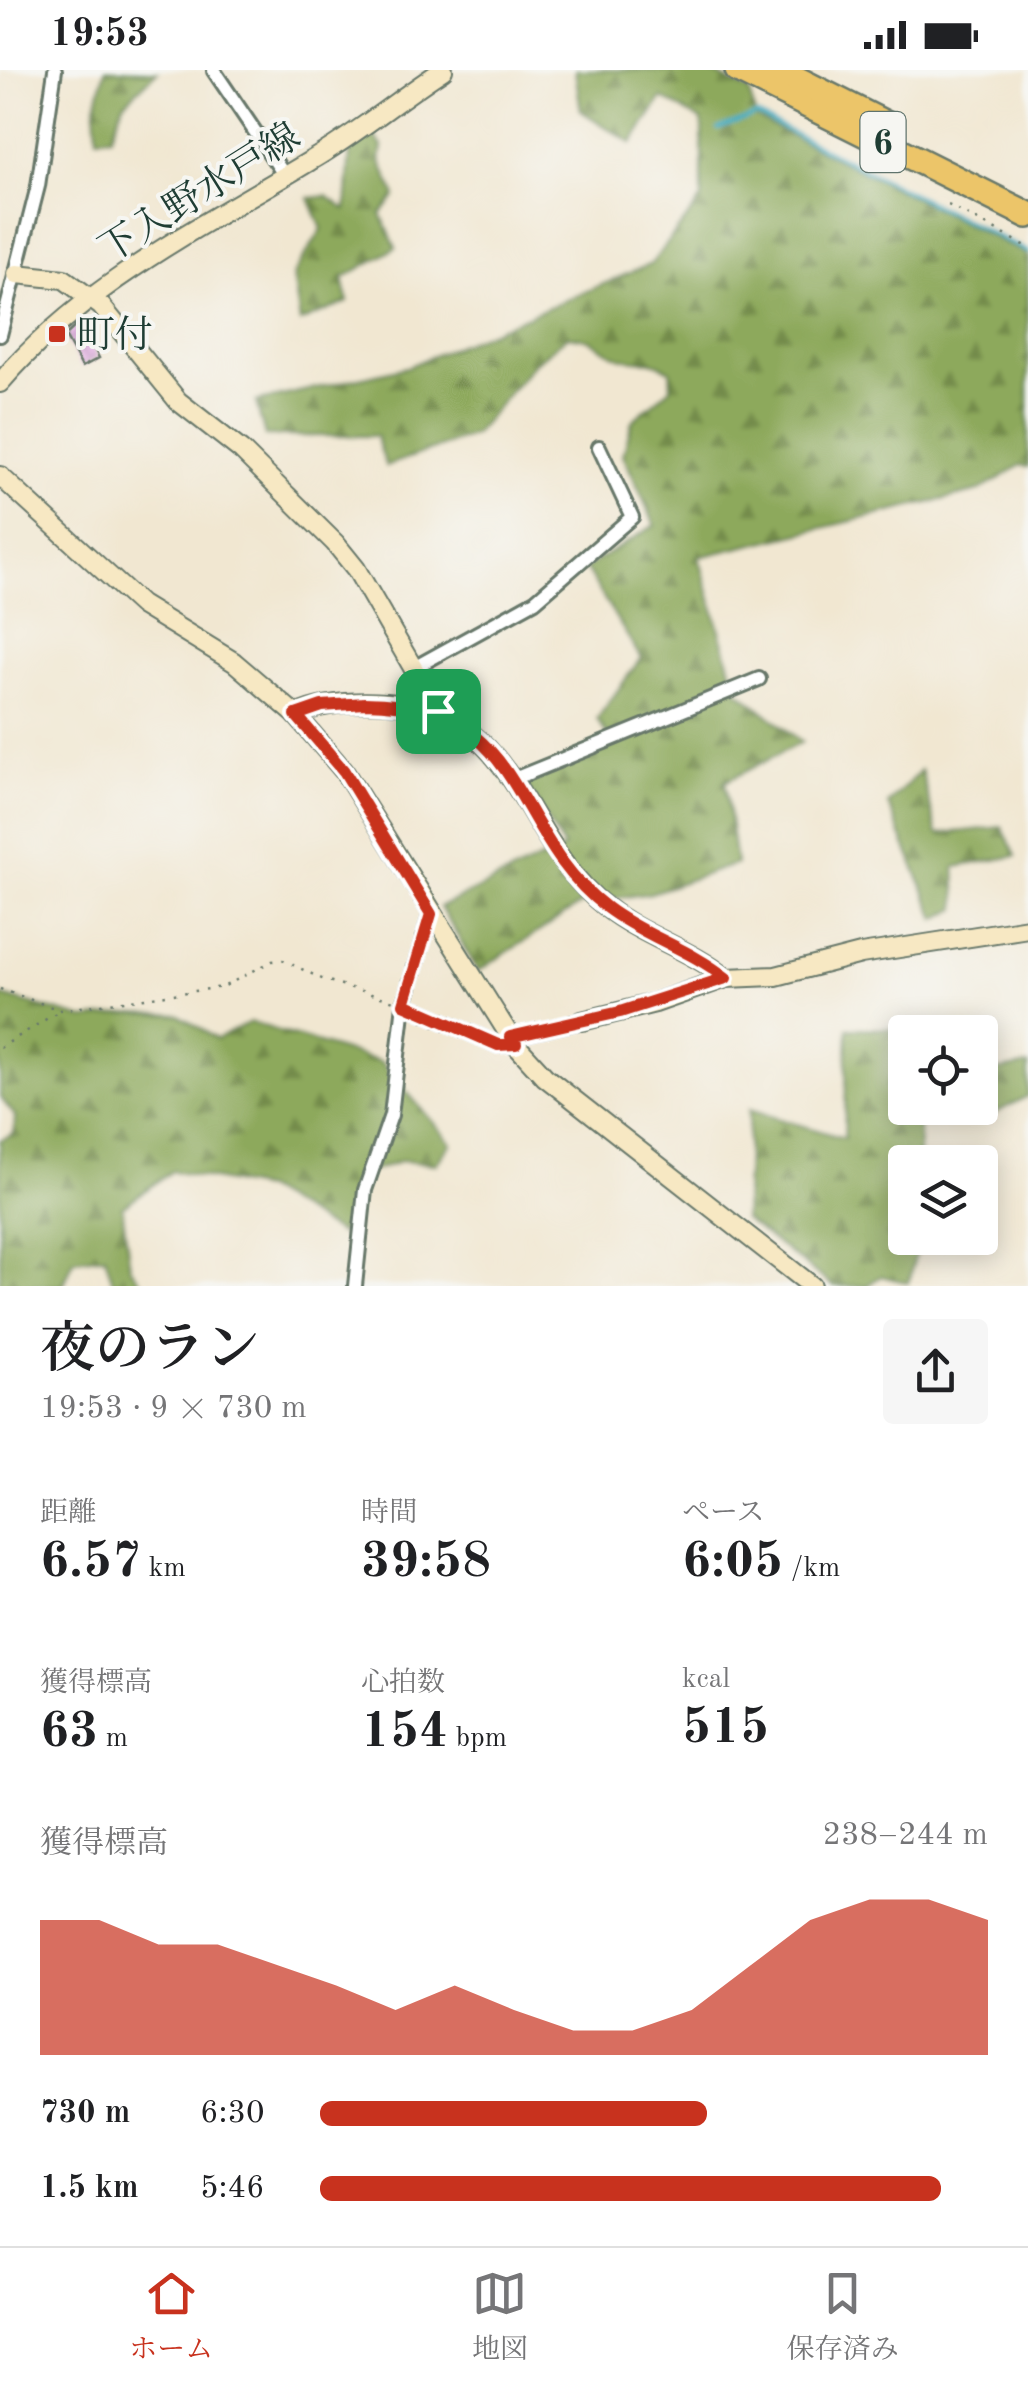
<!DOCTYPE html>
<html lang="ja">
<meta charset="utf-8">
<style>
body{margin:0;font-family:"Old Standard TT","Noto Serif JP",serif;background:#f6f6f6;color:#202124;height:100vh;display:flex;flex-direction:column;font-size:38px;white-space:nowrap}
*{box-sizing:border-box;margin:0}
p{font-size:32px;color:#757577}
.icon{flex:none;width:55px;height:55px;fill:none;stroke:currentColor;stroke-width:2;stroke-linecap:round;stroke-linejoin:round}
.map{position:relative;height:1216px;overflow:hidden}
.drawer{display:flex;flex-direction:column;background:#fff;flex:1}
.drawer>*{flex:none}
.controls{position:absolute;left:888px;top:945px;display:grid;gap:20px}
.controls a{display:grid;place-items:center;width:110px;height:110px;border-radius:10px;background:#fff;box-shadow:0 5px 25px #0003;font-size:50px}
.pin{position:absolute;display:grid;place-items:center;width:85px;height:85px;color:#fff;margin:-42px;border-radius:20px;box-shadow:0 5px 15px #0006}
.round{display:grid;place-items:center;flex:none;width:105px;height:105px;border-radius:10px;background:#f6f6f6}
.summary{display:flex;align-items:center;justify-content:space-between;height:170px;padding:0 40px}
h1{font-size:55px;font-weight:600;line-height:75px}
.figures{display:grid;grid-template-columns:repeat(3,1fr);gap:15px;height:170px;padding:10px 40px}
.figures div{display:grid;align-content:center}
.figures b{font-size:50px;font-weight:600}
.figures small{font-size:28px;font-weight:400}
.figures p{font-size:28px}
.chart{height:280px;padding:20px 40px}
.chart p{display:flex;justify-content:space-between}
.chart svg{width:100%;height:180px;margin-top:10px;fill:#c8321e;opacity:.7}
ul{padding:0 40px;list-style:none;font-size:32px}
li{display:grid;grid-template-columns:160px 120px 1fr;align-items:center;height:75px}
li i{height:25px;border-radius:12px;background:#c8321e}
.status{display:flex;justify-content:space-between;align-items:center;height:70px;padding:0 50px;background:#fff;direction:ltr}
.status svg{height:28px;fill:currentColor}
.tab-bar{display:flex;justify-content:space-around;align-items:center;height:140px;border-top:2px solid #e0e0e0;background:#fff;font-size:28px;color:#757577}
.tab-bar a{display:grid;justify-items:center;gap:5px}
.tab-bar .on{color:#c8321e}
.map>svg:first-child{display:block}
</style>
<div class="status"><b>19:53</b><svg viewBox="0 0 49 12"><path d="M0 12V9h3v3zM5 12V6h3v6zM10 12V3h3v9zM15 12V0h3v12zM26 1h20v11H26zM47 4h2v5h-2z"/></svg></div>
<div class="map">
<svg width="1028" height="1216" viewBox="0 0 1028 1216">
<defs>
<pattern id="forest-firs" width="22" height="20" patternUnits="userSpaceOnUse" patternTransform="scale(2.5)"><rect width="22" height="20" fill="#8da95b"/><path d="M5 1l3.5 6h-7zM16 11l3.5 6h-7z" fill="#738b4c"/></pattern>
<pattern id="building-cross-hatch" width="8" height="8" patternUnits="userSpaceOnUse" patternTransform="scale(2.5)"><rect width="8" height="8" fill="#dea1de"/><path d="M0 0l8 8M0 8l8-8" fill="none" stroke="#b384b5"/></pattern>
</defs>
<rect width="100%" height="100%" fill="#f6f6f2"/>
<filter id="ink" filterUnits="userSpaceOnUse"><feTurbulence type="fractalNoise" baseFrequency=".01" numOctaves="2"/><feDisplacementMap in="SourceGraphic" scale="20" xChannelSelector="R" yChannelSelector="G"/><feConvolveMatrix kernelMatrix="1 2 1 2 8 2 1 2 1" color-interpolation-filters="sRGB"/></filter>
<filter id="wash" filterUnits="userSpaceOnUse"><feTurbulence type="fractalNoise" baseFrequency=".0048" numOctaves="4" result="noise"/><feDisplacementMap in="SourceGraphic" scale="40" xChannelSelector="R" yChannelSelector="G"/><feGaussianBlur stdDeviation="2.25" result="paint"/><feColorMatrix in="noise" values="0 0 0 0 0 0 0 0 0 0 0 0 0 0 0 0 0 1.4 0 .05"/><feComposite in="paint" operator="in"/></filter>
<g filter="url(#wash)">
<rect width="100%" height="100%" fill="#f1e7d1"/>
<g fill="url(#forest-firs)" stroke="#567348" stroke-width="2.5">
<polygon points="105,0 157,2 124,33 111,66 97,67 95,39"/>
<path d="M575,0H707L749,21L756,48L1028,185V397L1021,395L979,421L699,487L737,620L802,672L725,712L736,794L651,823L583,833L478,901L440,837L564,778L524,712L613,673L597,649L641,588L585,498L655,455L623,385L632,351L671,318L670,300C646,285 631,294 614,285C590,273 600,270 568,266L534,293L474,365L386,396L376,366H265L256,332L407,297L651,194L702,129V51L662,28L632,73L581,41Z"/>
<polygon points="371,62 382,76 380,90 396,126 381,144 396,178 343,208 348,232 300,252 293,205 322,159 309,128 327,126 346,140 350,78"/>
<polygon points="921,700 937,764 1002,757 1016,786 955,797 957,839 936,849 888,734"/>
<polygon points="0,925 84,949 133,943 179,945 217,969 250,952 381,992 451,1073 436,1094 402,1091 363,1104 342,1165 264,1119 172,1101 122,1137 130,1197 144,1216 114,1216 105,1186 74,1190 63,1216 0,1216 0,1070 14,1064 15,1046 0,1027"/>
<polygon points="848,958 914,959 914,962 905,962 905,1038 919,1038 919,1092 905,1092 905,1168 919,1168 909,1213 881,1206 866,1216 833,1216 744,1149 749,1040 844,1068"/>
<polygon points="1028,995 1028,1026 978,1052 922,1038 980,1038 980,1004"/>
</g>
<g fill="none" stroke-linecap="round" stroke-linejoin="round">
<polyline stroke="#41abc1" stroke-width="4" points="718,59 757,45 1028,182"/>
</g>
<g id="blocks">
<polygon fill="url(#building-cross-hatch)" points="80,252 99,288 82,297 65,266"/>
</g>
</g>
<g filter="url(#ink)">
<use href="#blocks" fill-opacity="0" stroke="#68786b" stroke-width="2.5"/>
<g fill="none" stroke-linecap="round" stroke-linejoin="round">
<g stroke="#68786b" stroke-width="18">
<g id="street">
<polyline points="214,1 285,106"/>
<polyline points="0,265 38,116 55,0"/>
<polyline points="412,599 535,531 632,447 599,377"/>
<polyline points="514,709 759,609"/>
<polyline points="404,934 498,975 515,974"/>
<polyline points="510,967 582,951"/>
<polyline points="355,1216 365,1120 391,1045 404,934 431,843"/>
</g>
</g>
<g stroke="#68786b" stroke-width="22">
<g id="secondary">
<polyline points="17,204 64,209 101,236 178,331 242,381 335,473 356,499 438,641"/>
<path d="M0,313C84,214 201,157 310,91C357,64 398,29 443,0"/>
<polyline points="0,406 141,535 234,592 296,645 344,701 515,974 545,1007 812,1216"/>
<path d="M296,645C323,632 357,631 387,633C522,643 519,770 607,838C643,866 690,879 726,908"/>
<polyline points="582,951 655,933 726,908 776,906 861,884 1028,858"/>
</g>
</g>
<g stroke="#68786b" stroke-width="30">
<g id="highway">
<polyline points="738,0 1028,145"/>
<polyline points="778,0 889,56"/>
</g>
</g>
<g stroke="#68786b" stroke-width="2.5" stroke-dasharray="2.5 8" stroke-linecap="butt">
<polyline points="948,135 1028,177"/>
<polyline points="0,919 60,940 223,917 272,891 283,890 322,909 394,931"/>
<polyline points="0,978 59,941"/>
</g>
<use href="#street" stroke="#fff" stroke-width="12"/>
<use href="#secondary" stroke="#f7e8c3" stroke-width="18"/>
<use href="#highway" stroke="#ecc569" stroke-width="25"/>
</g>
</g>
<g fill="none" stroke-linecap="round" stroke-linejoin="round" filter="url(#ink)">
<g stroke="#fff" stroke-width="20">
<path id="route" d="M365,633C531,635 506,761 607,838C644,866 690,879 726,908L620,942L510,967L516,974L498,975L404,934L431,844L344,701L296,645L322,636Z"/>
</g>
<use href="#route" stroke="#c8321e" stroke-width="12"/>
</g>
<rect fill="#c8321e" stroke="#f6f6f2" stroke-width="4" x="47" y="254" width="20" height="20" rx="5"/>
<g text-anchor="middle" stroke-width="8" stroke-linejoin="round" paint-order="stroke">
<rect fill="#f6f6f2" stroke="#60746d" stroke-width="2.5" x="860.5" y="42" width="45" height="60" rx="8"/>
<g font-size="35" font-weight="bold" fill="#1f3d34">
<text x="883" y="84">6</text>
</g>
<g font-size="38" fill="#1f3d34" stroke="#f6f6f2">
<text transform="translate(199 122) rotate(-32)" y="13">下入野水戸線</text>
</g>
<g font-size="38" fill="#1f3d34" stroke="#f6f6f2" text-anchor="start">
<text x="77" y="277">町付</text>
</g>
</g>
</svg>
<div class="controls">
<a><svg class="icon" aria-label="locate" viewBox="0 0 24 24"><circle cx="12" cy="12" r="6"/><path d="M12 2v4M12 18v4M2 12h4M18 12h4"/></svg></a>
<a><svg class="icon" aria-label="layers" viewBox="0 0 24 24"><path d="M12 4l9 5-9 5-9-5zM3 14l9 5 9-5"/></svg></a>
</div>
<div class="pin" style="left:438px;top:641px;background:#1e9e55"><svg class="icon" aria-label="arrive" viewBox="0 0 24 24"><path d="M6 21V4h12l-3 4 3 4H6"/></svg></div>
</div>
<section class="drawer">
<div class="summary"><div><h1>夜のラン</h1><p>19:53 · 9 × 730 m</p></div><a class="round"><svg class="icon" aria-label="share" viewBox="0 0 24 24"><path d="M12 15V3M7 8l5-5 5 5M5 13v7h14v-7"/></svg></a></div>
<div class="figures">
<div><p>距離</p><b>6.57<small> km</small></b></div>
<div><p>時間</p><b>39:58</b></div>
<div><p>ペース</p><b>6:05<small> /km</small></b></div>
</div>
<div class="figures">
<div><p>獲得標高</p><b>63<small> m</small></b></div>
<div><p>心拍数</p><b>154<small> bpm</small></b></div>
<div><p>kcal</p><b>515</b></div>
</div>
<div class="chart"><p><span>獲得標高</span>238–244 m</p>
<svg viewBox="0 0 160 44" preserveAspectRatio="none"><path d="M0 44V11L10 11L20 17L30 17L40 22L50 27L60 33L70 27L80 33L90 38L100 38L110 33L120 22L130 11L140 6L150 6L160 11V44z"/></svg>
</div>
<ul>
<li><b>730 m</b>6:30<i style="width:58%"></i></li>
<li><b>1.5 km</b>5:46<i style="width:93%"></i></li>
</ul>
</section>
<nav class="tab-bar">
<a class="on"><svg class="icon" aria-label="home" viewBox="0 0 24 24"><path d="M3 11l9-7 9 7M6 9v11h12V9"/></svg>ホーム</a>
<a><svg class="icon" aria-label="map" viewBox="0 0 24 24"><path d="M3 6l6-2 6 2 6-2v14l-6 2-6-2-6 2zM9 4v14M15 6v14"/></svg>地図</a>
<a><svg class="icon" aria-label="saved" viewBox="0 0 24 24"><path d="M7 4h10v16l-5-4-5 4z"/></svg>保存済み</a>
</nav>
